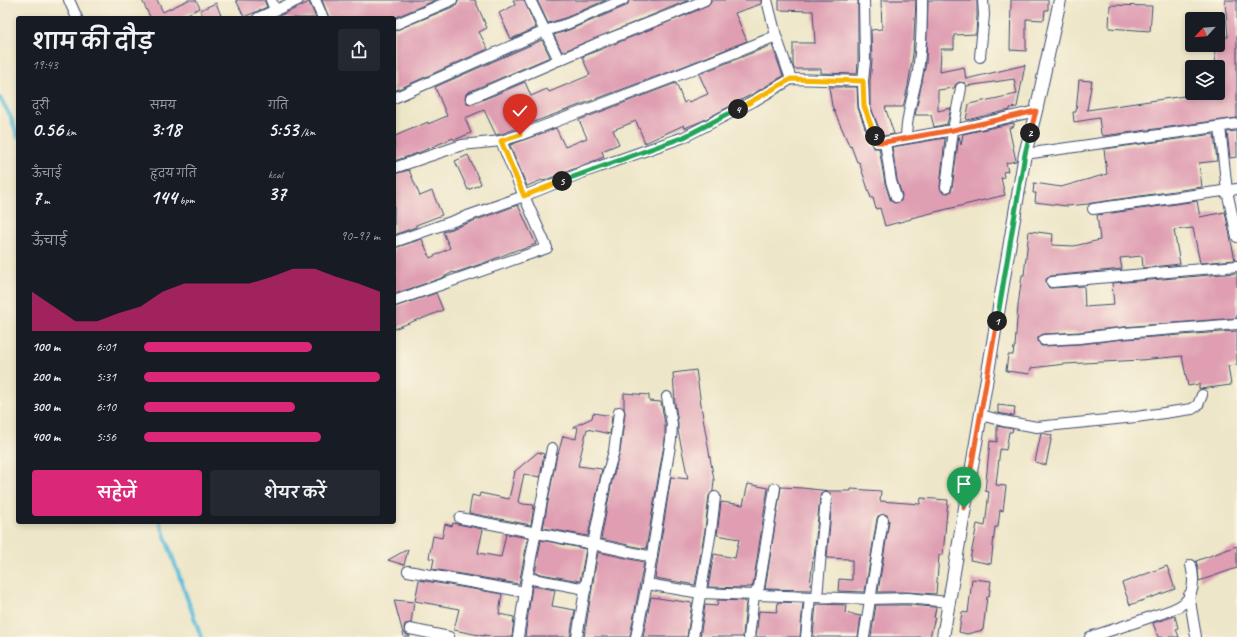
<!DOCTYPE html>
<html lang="hi">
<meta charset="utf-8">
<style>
body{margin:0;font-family:Caveat,"Playpen Sans Deva",sans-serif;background:#242831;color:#f1f3f6;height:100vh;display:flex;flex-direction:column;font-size:15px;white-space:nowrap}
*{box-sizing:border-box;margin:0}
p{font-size:13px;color:#9ea1a6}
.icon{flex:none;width:22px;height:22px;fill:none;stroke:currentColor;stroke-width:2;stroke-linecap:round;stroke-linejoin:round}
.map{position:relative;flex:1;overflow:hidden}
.drawer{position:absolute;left:16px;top:16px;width:380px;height:508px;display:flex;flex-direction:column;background:#171b24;border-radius:4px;box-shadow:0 2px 6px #0003}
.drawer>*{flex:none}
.needle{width:26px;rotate:244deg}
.tools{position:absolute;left:1185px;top:12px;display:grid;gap:8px}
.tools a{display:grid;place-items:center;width:40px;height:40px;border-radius:4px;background:#171b24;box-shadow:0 2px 6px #0003;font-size:20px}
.pin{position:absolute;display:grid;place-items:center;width:34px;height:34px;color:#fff;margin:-41px -17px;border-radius:50% 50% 50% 0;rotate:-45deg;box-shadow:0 0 4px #0007}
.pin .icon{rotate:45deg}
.km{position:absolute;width:20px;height:20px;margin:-10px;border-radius:50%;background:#222;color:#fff;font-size:11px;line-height:20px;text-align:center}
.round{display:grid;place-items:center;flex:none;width:42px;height:42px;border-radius:4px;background:#242831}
.head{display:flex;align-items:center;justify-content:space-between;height:68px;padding:0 16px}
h1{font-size:22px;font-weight:600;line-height:30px}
.figures{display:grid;grid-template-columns:repeat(3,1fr);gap:6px;height:68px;padding:4px 16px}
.figures div{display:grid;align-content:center}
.figures b{font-size:20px;font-weight:600}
.figures small{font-size:11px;font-weight:400}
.figures p{font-size:11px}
.chart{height:112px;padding:8px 16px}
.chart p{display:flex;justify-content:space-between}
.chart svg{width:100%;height:72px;margin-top:4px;fill:#db2777;opacity:.7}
.button{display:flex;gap:8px;margin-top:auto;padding:8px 16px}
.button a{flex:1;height:46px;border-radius:4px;background:#db2777;color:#fff;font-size:16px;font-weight:600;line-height:46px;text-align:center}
.button a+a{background:#242831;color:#f1f3f6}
ul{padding:0 16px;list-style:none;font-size:13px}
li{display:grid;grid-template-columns:64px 48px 1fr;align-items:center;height:30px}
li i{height:10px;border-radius:5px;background:#db2777}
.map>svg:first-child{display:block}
</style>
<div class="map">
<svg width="1237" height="637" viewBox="0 0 1237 637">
<rect width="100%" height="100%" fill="#fcf5e5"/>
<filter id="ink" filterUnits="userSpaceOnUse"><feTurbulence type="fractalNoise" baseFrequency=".025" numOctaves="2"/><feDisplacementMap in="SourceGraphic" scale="8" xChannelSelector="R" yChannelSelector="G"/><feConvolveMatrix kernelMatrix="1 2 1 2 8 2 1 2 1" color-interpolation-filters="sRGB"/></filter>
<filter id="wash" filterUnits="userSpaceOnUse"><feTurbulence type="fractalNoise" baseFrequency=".012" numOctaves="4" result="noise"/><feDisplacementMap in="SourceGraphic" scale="16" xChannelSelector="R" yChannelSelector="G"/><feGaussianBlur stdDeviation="0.9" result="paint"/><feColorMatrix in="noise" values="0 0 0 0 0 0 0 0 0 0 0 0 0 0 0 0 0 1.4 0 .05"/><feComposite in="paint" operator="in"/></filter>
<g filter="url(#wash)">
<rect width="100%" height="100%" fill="#ede6c8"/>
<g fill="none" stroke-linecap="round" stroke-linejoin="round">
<g stroke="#5ebddc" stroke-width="4">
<polyline points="0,98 10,115 18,137"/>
<polyline points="160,522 201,637"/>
</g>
</g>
<g id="blocks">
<g fill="#df9eb2">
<polygon points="142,0 157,0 163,12 188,0 196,0 200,8 179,18 149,18 150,17"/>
<polygon points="236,0 264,0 267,7 244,17"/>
<polygon points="322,0 436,0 394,18 329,18"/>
<polygon points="458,0 475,0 487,28 479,32 488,49 394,91 394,31 455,6 457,4"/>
<polygon points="513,0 524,0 536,28 511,39 499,13 515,5"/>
<polygon points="537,0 606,0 565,18 548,23"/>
<polygon points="629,0 689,0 562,52 554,35 569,30 626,6 628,4"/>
<polygon points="711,0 761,0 761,4 735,13 747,41 669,72 504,133 503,133 496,135 484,110 465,118 471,133 454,140 453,138 418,153 394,161 394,134 395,136 428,122 428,124 447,116 435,87 542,40 550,57 468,92 466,94 465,98 467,103 473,104 525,82 531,96 547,89 549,92 590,75 582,57 708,6 710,4"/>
<polygon points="779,0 858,0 858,61 857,74 821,73 821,69 794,69 793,64 793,43 815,43 813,11 779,10"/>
<polygon points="881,0 916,0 913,54 908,86 903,107 885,107 894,134 884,136 882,136 870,105 870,81 872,61 871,30 882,29"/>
<polygon points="928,0 977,0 977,15 976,34 954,35 954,49 941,49 940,72 964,67 966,79 1025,65 1017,107 1010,108 1010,110 966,120 969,104 1017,94 1014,79 967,86 965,83 959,82 956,84 954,88 938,90 938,111 951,108 947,124 934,127 931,115 915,115 926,63"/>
<polygon points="1011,0 1048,0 1048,10 1045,10 1044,20 1026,19 1026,51 1010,50"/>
<polygon points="1225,0 1237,0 1237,118 1103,136 1102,134 1101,134 1099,118 1074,122 1073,112 1076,112 1079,80 1092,81 1087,110 1205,93 1218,93 1218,67 1216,67 1214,45 1218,45 1218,38 1228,37"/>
<polygon points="309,2 316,18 275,18 301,6"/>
<polygon points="216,3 222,18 204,18 200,10"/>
<polygon points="1110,5 1152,6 1150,31 1109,28"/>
<polygon points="772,45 783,76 751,95 734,103 734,104 702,121 685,128 684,125 645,143 636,121 613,130 619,144 602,151 604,157 543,181 542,180 527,186 510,145 556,128 565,147 587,138 579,120 676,83 684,103 688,100 689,102 708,94 699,74"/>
<polygon points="829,87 857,87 858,108 871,144 874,148 879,148 885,183 890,199 892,202 895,203 901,201 902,195 897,180 892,147 945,138 940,187 942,192 948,193 951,191 952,188 959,136 961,145 963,134 1014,123 1014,126 1009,128 1016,161 1006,163 1008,171 1003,172 1004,177 1001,178 1005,195 911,218 911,219 885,226 880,208 876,209 873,198 871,198 859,162 857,162 851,146 850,147 832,106"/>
<polygon points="1237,131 1237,157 1230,158 1227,132"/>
<polygon points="1214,134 1217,161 1199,163 1202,187 1092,203 1088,204 1067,206 1035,202 1036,193 1033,193 1034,183 1061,187 1107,174 1104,149"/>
<polygon points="468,155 481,184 468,190 455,161"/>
<polygon points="409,170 420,196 432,191 442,215 416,225 416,227 394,235 394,174"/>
<polygon points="1197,201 1200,217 1225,212 1235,260 1200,263 1193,228 1174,230 1180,264 1143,268 1142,256 1120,258 1122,269 1051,276 1046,279 1046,283 1049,288 1052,288 1084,286 1085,307 1114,305 1112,283 1237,273 1237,318 1123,327 1079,332 1044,334 1038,337 1038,341 1041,346 1044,346 1080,344 1125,339 1237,331 1237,365 1228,366 1231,385 1199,389 1199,384 1188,386 1182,356 1141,360 1065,364 1031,368 1030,374 1006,371 1008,355 1013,355 1014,347 1015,347 1018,306 1022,275 1024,275 1029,231 1053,234 1052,245 1074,246 1100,240 1097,215"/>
<polygon points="518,205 536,244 520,250 519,249 484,263 454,273 453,272 442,278 394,294 394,248 422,239 430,258 450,248 443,232"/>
<polygon points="436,293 443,310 419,320 419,319 394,329 394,307"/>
<polygon points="696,370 703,418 714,480 713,491 709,496 705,530 695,585 655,578 671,477 688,479 678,431 678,423 675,404 673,373"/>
<polygon points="624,393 649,395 649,401 661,402 665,424 665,439 646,549 601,539 612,481 620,452 625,413 624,408"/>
<polygon points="998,405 1015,407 1014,416 998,413"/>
<polygon points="593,413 612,416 610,434 587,429 578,466 602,469 588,536 543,528 557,454 558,454 563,436 576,439 578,427 573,427 592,418"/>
<polygon points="997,426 1013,429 1012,432 1009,432 1006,450 1000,449 996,485 1006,486 1003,511 1000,510 998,527 995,527 991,564 970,560 977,524 985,526 989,492 985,491 990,441 997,442"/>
<polygon points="1041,433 1052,435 1046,465 1035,462"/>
<polygon points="538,452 544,454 540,477 524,474 518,502 523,504 534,505 531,525 469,513 472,495 479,497 480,493 509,499 515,472 514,472"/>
<polygon points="748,484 768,488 753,585 751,587 746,587 746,588 708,587 714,554 735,558 739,539 717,535 721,502 743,505"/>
<polygon points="781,487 802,488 830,491 851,491 851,489 881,491 880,501 920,504 921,498 948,500 943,555 939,555 936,594 908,592 878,592 889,521 887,515 884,514 878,516 877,519 865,592 838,591 839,579 852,580 852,560 848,560 848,559 827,558 832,499 830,493 826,492 821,494 820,497 814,558 813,558 810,585 812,585 811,590 765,589"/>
<polygon points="453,523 483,529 478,553 501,557 506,534 528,538 519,584 432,569 434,559 429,558 433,536 442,538 445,524 452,526"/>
<polygon points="541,540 586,549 580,581 535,573"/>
<polygon points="1237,546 1237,568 1199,581 1198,569 1196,561"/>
<polygon points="408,549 404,565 388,560"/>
<polygon points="598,552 644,562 630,637 584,637"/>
<polygon points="1167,566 1175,589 1130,605 1122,583"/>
<polygon points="972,579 991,581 989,597 987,597 983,630 967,634 959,632 962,612 968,613"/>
<polygon points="419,580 502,594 499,614 514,617 512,637 495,637 484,635 484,636 454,630 459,609 415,601"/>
<polygon points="532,586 555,590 552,606 575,610 570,637 525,637"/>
<polygon points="651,597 692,603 687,637 643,637"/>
<polygon points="394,600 414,602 411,623 405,624 404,628 405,634 410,636 410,637 404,637"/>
<polygon points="718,600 746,601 743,637 700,637 705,605 717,606"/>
<polygon points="778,602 803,603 800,637 756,637 759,611 777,612"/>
<polygon points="816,604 846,605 845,613 861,616 858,637 813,637"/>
<polygon points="876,605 908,605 934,607 936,608 934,617 935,617 930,637 871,637"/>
<polygon points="1175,616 1178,628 1176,629 1179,637 1158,637 1153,623"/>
</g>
</g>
</g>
<g filter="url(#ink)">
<use href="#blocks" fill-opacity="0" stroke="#3a4a6e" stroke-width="1"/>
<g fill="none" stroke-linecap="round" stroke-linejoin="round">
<g stroke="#3a4a6e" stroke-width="12">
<g id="minor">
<polyline points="69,0 77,18"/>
<polyline points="271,0 275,10"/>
<polyline points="315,0 323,18"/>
<polyline points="530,0 559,60"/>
<polyline points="767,0 776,36 791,79"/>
<polyline points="864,0 865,61 863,81 864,106 877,142 885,142 953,130 1036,111"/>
<polyline points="258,18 298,0"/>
<polyline points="394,25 452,0"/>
<polyline points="980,57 984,15 983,0"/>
<polyline points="394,98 545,31 567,24 623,0"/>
<polyline points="471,98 596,44 675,13 705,0"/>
<polyline points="1220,127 1227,191 1237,237"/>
<path d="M906,138C906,115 914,94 918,71C921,50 922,22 922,0"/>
<polyline points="501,141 520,135 671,78 776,36"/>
<polyline points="885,142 891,181 896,197"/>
<polyline points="1025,154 1237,124"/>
<polyline points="394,168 462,145 501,141 524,196 394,242"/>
<polyline points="946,187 953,130 961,88"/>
<polyline points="1093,209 1237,189"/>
<polyline points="1052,282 1237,266"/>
<polyline points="394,301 547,248 524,196 581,173 684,137 754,101 791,79 863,81"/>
<polyline points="1044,340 1080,338 1124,333 1237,324"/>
<polyline points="667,397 672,424 671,440 647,584 700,593 869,599 908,598 948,602"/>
<polyline points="981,415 1003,421 1037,427 1136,417 1192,409 1198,405 1202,395"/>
<polyline points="460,518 593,544 652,557"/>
<polyline points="408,571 525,592"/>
<polyline points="527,578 552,448"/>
<polyline points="1189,595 1196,637"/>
<polyline points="817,597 826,498"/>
<polyline points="410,629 449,637"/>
<polyline points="518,637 527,578 586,589"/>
<polyline points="577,637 593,544 606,479 614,451 619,412"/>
<polyline points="636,637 647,584"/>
<polyline points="693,637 711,531 715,497"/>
<polyline points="749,637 754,595 759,587 775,488"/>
<polyline points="806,637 810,597"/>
<polyline points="864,637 883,520"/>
<path d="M1090,637C1112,630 1134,623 1156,615C1163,613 1178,608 1184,603C1195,593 1194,577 1191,565"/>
</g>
</g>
<g stroke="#3a4a6e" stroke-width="14">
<polyline id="tertiary" points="943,637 1025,154 1036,111 1060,0"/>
</g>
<use href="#minor" stroke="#fff" stroke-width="10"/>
<use href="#tertiary" stroke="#fff" stroke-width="12"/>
</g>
</g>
<g fill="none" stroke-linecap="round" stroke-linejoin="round" filter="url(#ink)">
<g stroke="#fff" stroke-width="8">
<polyline id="split-1" points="964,508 997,321"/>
</g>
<g stroke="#fff" stroke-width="8">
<polyline id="split-2" points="997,321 1025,154 1030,133"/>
</g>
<g stroke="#fff" stroke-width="8">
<polyline id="split-3" points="875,136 877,142 885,142 953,130 1036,111 1030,133"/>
</g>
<g stroke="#fff" stroke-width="8">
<polyline id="split-4" points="738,109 791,79 863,81 864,106 875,136"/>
</g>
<g stroke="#fff" stroke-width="8">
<polyline id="split-5" points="562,181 684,137 738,109"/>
</g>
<g stroke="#fff" stroke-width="8">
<polyline id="split-6" points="520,135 501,141 524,196 562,181"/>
</g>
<use href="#split-1" stroke="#f0652b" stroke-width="5"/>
<use href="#split-2" stroke="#22a559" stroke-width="5"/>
<use href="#split-3" stroke="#f0652b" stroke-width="5"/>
<use href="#split-4" stroke="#f5b400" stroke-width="5"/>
<use href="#split-5" stroke="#22a559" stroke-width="5"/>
<use href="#split-6" stroke="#f5b400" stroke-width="5"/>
</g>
</svg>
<div class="tools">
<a><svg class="needle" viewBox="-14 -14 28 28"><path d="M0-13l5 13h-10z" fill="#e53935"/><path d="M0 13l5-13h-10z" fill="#9ea1a6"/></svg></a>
<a><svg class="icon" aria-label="layers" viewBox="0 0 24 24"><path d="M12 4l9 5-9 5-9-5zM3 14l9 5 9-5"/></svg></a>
</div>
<div class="pin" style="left:964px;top:508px;background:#1e9e55"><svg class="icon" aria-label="arrive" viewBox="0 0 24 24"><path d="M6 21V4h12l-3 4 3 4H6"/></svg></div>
<div class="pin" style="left:520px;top:135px;background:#d93025"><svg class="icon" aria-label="check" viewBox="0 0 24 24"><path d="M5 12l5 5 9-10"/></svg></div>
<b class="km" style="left:997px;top:321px">1</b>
<b class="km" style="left:1030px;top:133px">2</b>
<b class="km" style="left:875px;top:136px">3</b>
<b class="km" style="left:738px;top:109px">4</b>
<b class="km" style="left:562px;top:181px">5</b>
<section class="drawer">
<div class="head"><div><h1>शाम की दौड़</h1><p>19:43</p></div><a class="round"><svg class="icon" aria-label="share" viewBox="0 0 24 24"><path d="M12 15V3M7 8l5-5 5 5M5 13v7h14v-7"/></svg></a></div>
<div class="figures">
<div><p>दूरी</p><b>0.56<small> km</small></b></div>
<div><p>समय</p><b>3:18</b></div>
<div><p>गति</p><b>5:53<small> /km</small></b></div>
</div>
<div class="figures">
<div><p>ऊँचाई</p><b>7<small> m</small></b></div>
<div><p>हृदय गति</p><b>144<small> bpm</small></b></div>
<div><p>kcal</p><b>37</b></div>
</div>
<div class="chart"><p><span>ऊँचाई</span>90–97 m</p>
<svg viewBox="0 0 160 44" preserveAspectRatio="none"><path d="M0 44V20L10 29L20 38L30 38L40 33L50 29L60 20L70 15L80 15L90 15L100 15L110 11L120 6L130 6L140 11L150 15L160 20V44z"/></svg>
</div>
<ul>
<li><b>100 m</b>6:01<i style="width:71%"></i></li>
<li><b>200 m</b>5:31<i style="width:100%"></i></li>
<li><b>300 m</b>6:10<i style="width:64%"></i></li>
<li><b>400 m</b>5:56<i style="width:75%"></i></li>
</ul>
<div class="button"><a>सहेजें</a><a>शेयर करें</a></div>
</section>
</div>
